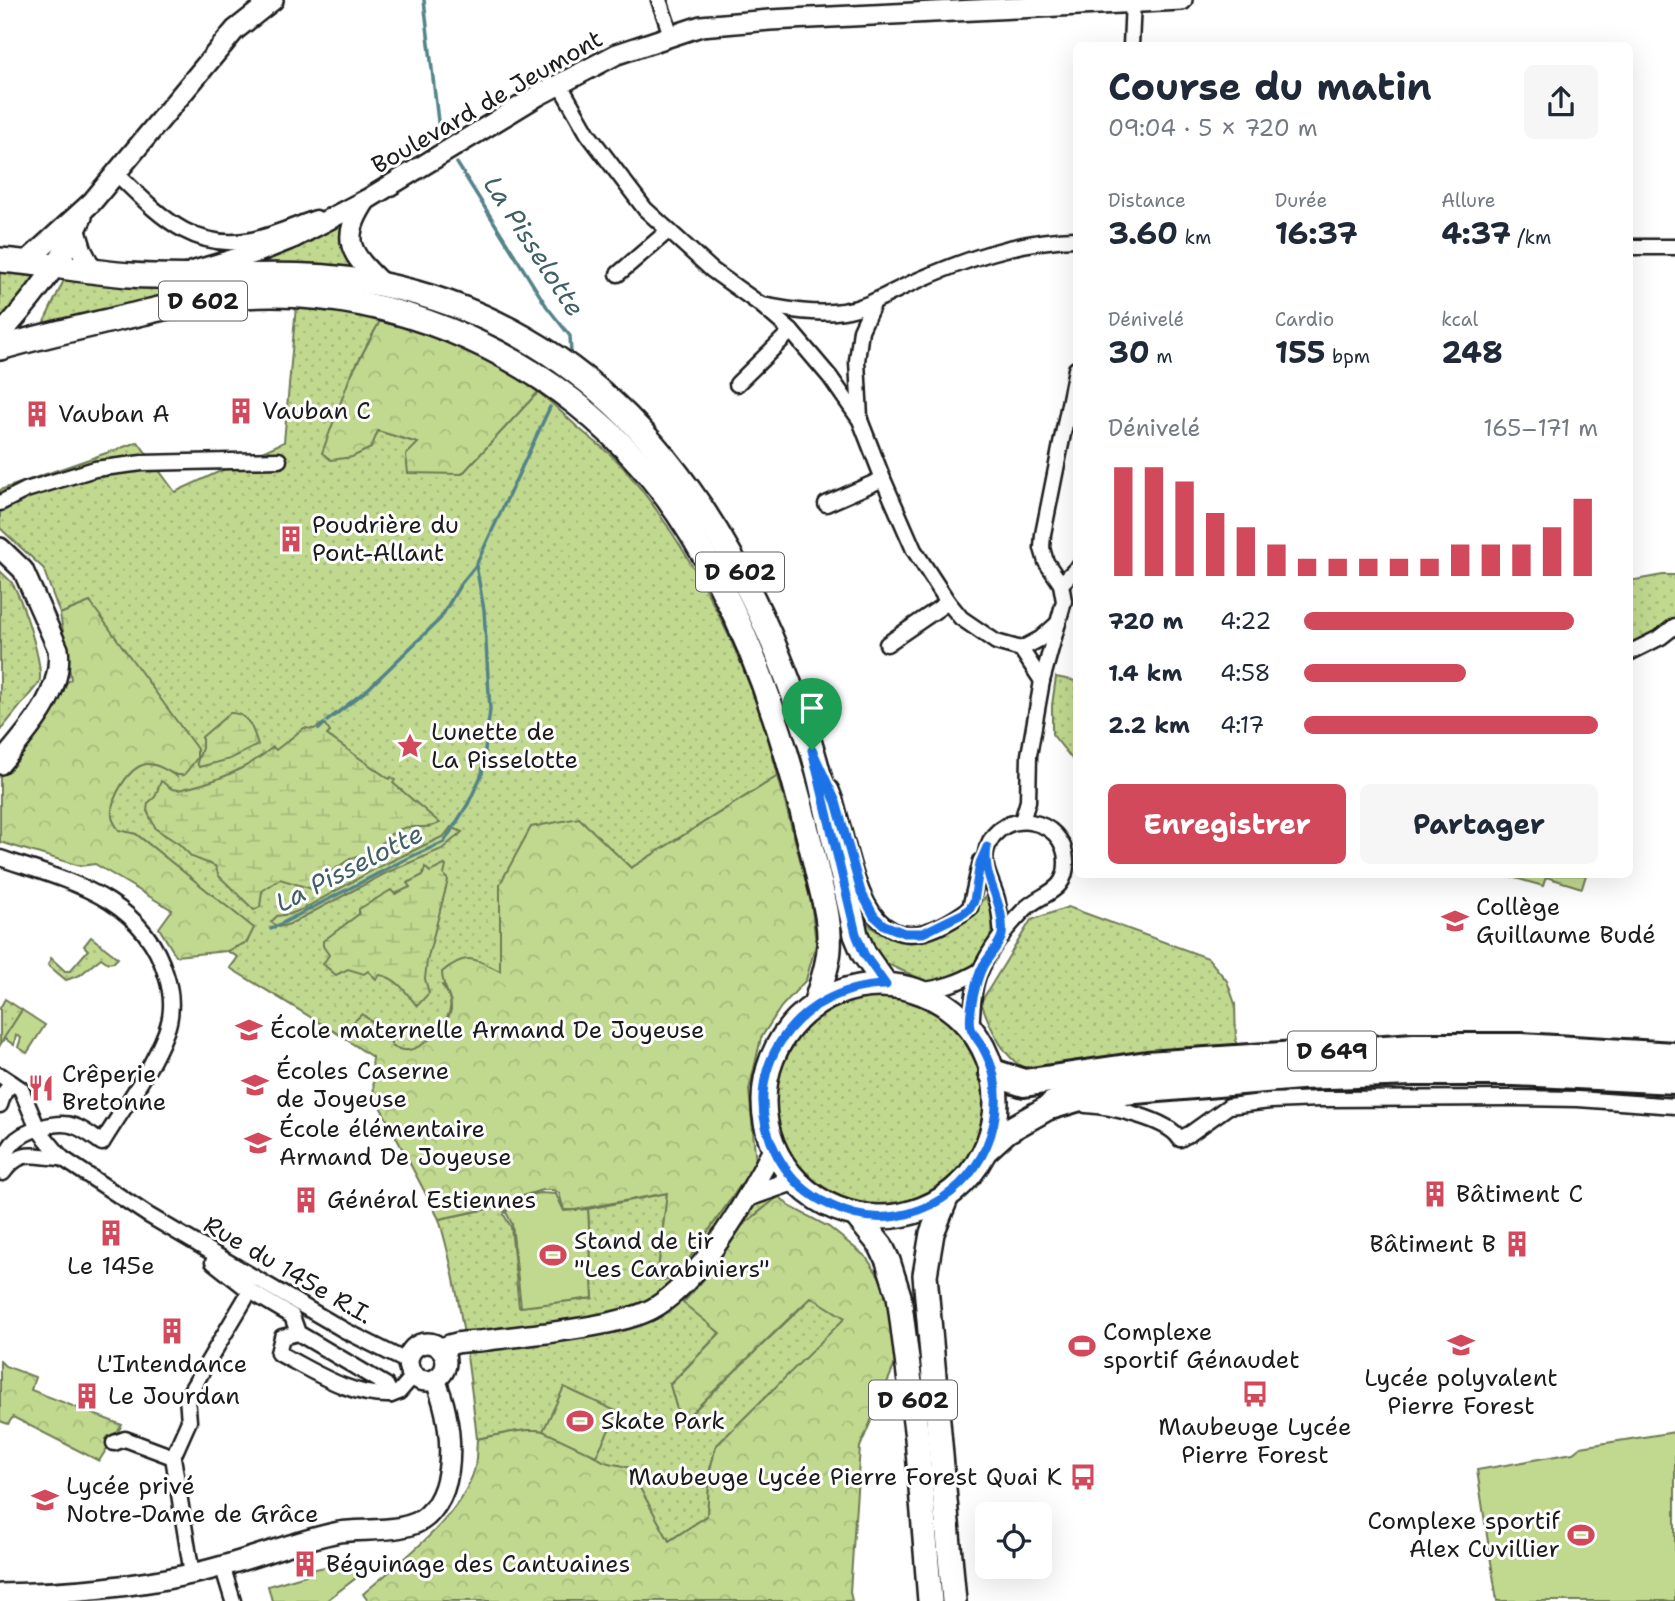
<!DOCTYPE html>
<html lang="fr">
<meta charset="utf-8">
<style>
body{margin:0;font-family:"Shantell Sans",sans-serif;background:#f6f6f7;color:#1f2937;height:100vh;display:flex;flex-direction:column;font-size:26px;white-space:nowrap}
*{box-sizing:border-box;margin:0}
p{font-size:23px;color:#747a83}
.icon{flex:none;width:38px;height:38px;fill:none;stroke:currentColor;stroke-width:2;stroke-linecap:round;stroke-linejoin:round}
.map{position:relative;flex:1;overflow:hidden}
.side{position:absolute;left:1073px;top:42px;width:560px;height:836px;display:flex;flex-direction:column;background:#fff;border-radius:10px;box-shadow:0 7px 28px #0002}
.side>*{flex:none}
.buttons{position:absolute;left:975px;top:1502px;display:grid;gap:14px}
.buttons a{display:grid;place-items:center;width:77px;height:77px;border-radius:10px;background:#fff;box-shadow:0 7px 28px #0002;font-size:35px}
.pin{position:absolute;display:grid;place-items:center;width:60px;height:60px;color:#fff;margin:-72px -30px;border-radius:50% 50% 50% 0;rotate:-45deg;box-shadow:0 0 7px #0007}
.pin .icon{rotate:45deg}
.round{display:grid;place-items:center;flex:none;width:74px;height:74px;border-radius:10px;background:#f6f6f7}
.summary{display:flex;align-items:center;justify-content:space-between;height:119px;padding:0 35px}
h1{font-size:38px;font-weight:700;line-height:52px}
.stats{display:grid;grid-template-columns:repeat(3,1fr);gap:10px;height:119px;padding:7px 35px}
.stats div{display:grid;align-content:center}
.stats b{font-size:30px;font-weight:700}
.stats small{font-size:19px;font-weight:400}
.stats p{font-size:19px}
.chart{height:196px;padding:14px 35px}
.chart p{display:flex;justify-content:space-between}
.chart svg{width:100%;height:126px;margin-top:7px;stroke:#d1495b;stroke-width:6}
.cta{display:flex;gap:14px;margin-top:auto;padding:14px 35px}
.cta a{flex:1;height:80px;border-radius:10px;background:#d1495b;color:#fff;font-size:28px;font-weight:700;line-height:80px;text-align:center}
.cta a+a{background:#f6f6f7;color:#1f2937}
ul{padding:0 35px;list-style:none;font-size:23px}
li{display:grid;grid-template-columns:112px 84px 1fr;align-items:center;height:52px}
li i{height:18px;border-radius:9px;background:#d1495b}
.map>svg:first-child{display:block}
</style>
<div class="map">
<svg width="1675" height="1601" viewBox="0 0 1675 1601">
<defs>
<pattern id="grass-dots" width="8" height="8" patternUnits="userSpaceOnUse" patternTransform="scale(1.75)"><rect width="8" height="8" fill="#c1d98f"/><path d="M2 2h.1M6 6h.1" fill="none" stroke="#a5ba7b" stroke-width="1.8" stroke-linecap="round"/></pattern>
<pattern id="forest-crowns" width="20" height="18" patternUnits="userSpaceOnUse" patternTransform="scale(1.75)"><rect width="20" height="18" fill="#c1d98f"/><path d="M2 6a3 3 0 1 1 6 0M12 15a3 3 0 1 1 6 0" fill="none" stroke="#a5ba7b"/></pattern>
<pattern id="wetland-marsh" width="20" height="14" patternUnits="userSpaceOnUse" patternTransform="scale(1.75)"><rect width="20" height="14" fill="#c1d98f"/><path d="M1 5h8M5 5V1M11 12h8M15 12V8" fill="none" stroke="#a5ba7b"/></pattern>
</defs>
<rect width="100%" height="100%" fill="#fff"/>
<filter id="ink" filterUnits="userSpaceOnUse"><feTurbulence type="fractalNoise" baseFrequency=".0143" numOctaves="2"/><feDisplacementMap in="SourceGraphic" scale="14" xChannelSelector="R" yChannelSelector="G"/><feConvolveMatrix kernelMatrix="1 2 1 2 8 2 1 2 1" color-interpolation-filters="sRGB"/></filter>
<g filter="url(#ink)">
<g fill="url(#grass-dots)" stroke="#6e7a56" stroke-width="2">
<polygon points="341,221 359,273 233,269"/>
<polygon points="0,272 38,275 0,324"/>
<polygon points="65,278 320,284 401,299 462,321 459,330 277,292 41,328"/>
<path d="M296,306L346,311L381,319L350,377L378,431L418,443L462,474L538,392C554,404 567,418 582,431C595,442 611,453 622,466C693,548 753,670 778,776L631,868L579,819L500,884V971L442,985C457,1003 450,1017 436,1032C428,1040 420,1049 409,1050C403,1051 398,1049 393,1047L386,1033L362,1014L340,1035L230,968L238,957L227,951L247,942L253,928L136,834L118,830C116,826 112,821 111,816C110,799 129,766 146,764C158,763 167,770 176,776L91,602L60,614L43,568L0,528V490L138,442L175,492L284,442Z"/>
<path d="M0,571C4,575 9,579 12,583C22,599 45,667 39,683L0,731Z"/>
<polygon points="1663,575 1675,575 1675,622 1629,645 1629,581"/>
<polygon points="1056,677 1076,681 1076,764 1052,734 1052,705"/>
<path d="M985,897C1009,932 976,981 936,983C927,983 914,975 905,972C894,967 881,962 873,951C867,942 865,926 862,915C892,964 958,933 985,897Z"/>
<path d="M1068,907L1208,958L1227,981L1235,1004L1236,1044C1211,1047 1185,1049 1160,1052C1134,1055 1039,1076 1021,1066C1001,1054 988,1022 981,1002L1031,920Z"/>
<polygon points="91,937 118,958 114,962 108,963 101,958 80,975 66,980 48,965 51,958 65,971 70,971 88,950 84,946"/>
<circle cx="880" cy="1101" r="104"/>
<polygon points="5,999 22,1010 0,1045 0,1008"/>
<path d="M756,1163L779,1196L732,1234L706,1277L683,1302L720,1333L670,1384L681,1423L812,1297L846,1318L716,1446L710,1470L707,1516L669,1541L628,1468C620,1464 610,1465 602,1461C585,1450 563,1436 543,1431C527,1427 495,1436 477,1439C469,1365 460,1290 439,1219L506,1205L504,1215L511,1227L519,1307L593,1298L588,1209L667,1193L657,1279L674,1280Z"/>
</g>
<g fill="url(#forest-crowns)" stroke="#6e7a56" stroke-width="2">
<polygon points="381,319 449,339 508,370 538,392 462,474 408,473 406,455 418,443 378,431 371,448 352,457 331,460 322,453 350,377"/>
<path d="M90,602L197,749V758L184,775C170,777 162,763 147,764C129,766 110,798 112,816C112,821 116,826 119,830L136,834L254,928L247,942L227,951L176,956L159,928L172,910L95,864L80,866L0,842V773L45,703L71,679L60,614Z"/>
<path d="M778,776L811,901L816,944L806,980L781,1007L761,1038L749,1090L756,1163L674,1280H657L667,1193L575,1210H564L559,1193L553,1190H542L516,1198L506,1205L439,1219L374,1095L372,1057L340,1035L362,1014L386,1033L393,1047C398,1049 403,1051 409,1050C424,1048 449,1024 451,1009C452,993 442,989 442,972C467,951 474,959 500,971V884L531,827L579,818L631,868Z"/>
<path d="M779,1196L789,1206L829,1227L866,1257L889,1291L895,1329V1364L860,1447L850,1592L852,1601H368L363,1594C401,1561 458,1520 474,1471C477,1461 476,1449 477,1439C495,1436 527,1427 543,1431C563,1436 585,1450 603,1461C610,1465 620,1464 629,1468L669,1541L707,1516L710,1470L716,1446L845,1318L811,1297L681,1423L670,1385L720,1333L683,1303L706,1277L732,1234Z"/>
<polygon points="0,1361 5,1366 35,1377 31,1390 122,1425 99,1461 13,1417 8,1424 0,1421"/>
</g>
<g fill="url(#wetland-marsh)" stroke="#6e7a56" stroke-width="2">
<path d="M230,713C249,712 254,732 258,745L230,759L199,767L197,762L202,748V737Z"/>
<path d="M324,723L330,732L327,735L389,779L391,777L395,780L393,783L440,823C431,828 421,827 411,827C395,827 382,841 375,852L350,859L323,877L317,885L312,889L280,879L262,891L260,907L254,910L219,876L215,866L192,857L179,844L156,829L147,811L148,803L155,797L161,781L172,789L178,790C213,783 246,770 273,747L276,750L304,728L314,729Z"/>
<polygon points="451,827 462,832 442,849 386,873 290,924 279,927 271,922 277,916 290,914 303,909 377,868 444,836"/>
<path d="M444,865L446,866L444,875L448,880L427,961L425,979L429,993L417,1006C406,993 398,978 380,975L376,979L368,971L364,974L348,969L336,975L323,964L329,955L323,946V941L359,914V909L391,890L395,894L410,887L407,883L423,875L425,867L430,872Z"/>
</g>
<g fill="#c1d98f" stroke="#6e7a56" stroke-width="2">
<polygon points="1505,875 1586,875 1582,888 1546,877 1543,886"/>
<polygon points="22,1010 45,1025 27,1053 18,1047 21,1038 16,1035 14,1045 4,1038"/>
<path d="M540,1193L556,1194L564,1211L588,1209L593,1298L521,1307L512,1224L506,1212C513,1200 526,1195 540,1193Z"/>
<polygon points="564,1387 618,1412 596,1456 543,1431"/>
<polygon points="1675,1432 1675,1601 1497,1601 1477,1470 1573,1453 1581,1447"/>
<polygon points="353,1561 356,1578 326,1601 272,1601 268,1586 306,1575 306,1571"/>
</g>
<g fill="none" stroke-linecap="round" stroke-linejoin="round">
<g stroke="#538389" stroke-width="3.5">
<polyline points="424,0 439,130"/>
<polyline points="457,163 547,307 570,336 571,353"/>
<polyline points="327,721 368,689 440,619 460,585 476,565 550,407"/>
<polyline points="319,729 324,724"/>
<polyline points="271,929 408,858 444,842 468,804 482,774 490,710 484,610 476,565"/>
</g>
<g stroke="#1c1c1c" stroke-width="19">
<g id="street">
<polyline points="659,0 671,35"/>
<polyline points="1131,46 1133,0"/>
<polyline points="560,85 588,134 645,209 712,270 761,305 791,331 830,377 860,420 883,479 914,550 948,602 961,618 996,642 1021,649"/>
<path d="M116,173C158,214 195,256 260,238C278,233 297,225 316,218"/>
<polyline points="1629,247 1675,247"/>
<polyline points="618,274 668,231"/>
<path d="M763,305C789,310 816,315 843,311C869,307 887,294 912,283C964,260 1018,240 1076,239"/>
<polyline points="737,384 791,331"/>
<polyline points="860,418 857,361 861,330 873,304"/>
<polyline points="0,503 26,490 95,469 142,463 279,460"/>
<polyline points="826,504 883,479"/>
<polyline points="1061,584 1076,569"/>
<polyline points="887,644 948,602"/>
<polyline points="1629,653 1661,637 1675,626"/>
<polyline points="1042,681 1021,649 1040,639 1058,623"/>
<path d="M831,789L836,802C857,876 867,984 970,908L981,861"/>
<polyline points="1022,821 1028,801 1029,755 1042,681 1064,601 1061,584 1046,562 1042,548 1043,534 1076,369"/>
<path d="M0,858C68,881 143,897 166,975C172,993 173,1014 166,1032C151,1071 124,1107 102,1143C93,1137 84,1129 74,1126C57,1120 24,1130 12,1144C7,1151 3,1160 0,1169"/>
<path d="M917,991C942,988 959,983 981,970"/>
<path d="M971,1029C973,1010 972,989 980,971C990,949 1007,927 1024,910C1041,892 1067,894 1066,861C1065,817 1001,806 987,848C981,867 992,881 997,899C1000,911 1001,924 1002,936"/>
<polyline points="0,1075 21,1089 38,1129 62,1158 148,1215 344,1330 408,1362"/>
<polyline points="0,1105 4,1093 12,1083"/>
<path d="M1086,1105C1108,1106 1168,1119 1180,1139L1191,1133L1229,1106L1270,1101L1320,1099L1512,1098L1578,1099L1675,1106"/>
<path d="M3,1173C22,1147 35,1157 62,1158"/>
<path d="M213,1262L250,1291L292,1316L298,1333L386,1385L391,1395C351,1397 313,1371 278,1353L282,1337L298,1333"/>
<polyline points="391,1395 399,1392 413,1376"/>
<polyline points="114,1443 125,1439 173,1457"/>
<polyline points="173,1457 189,1421 187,1397 250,1291"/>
<polyline points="173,1457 192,1574"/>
<polyline points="222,1565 233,1601"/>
</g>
</g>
<g stroke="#1c1c1c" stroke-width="24">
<g id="secondary">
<path d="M366,200C339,240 350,253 382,284"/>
<polyline points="76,231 82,251 92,270"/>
<polyline points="26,262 92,202 235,30 273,0"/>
<polyline points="191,272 258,252 293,238 366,200 539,95 617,54 701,26 770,20 1182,0"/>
<path d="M0,335C32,300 63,261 82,217"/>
<path d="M0,548L23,570L58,649C64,693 27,732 0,764"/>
<polyline points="749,1196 795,1180"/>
<circle cx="427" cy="1362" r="19"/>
<path d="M442,1348C462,1339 468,1343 488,1340C508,1338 527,1335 547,1333C575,1329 628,1322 652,1309C700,1283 749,1196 774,1148"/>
<path d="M0,1594C64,1593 128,1588 191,1574C241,1564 289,1542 339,1532C364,1528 408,1534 427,1516C460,1485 452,1417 435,1380"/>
</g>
</g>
<g stroke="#1c1c1c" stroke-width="28">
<g id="primary">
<path d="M0,260C43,263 87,272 130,275C214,281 295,267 379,284C618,332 743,529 811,747C819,770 823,795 829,819C838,858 848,896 856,935L864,954L886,985"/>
<path d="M0,348C41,336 83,327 125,317C156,310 188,301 220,298C377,280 536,347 640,464C701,533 747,631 775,718C792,768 804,817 816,867C822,894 831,921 829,949C828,968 820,987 815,1005"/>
<circle cx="880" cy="1101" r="116"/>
<polyline points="986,1150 1007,1131 1053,1105"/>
<polyline points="947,1196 932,1233 925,1275 954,1601"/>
<polyline points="856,1215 881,1246 888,1261 899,1296 917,1438 930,1601"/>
</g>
</g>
<g stroke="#1c1c1c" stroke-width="32">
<g id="highway">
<polyline points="993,1073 1024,1083 1147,1065 1414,1047 1521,1047 1675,1056"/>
<polyline points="1053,1105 1083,1096 1112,1092 1300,1076 1414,1072 1514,1072 1675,1080"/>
</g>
</g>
<use href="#street" stroke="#fff" stroke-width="14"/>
<use href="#secondary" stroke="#fff" stroke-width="19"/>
<use href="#primary" stroke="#fff" stroke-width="23"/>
<use href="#highway" stroke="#fff" stroke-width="26"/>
</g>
</g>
<g fill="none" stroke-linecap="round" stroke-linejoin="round" filter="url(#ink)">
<g stroke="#fff" stroke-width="14">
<path id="route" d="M812,750L836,802L861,892L874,916L884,925L904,933H923L964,913L970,908L974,901L980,863L987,847C981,879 1006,903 1002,935C1000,945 988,957 983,966C976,979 968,1014 971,1028C973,1034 979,1041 982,1046C987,1055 992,1066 994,1076C1007,1142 963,1205 897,1216C874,1220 850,1215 830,1205C807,1195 789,1177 777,1155C733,1072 798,986 886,985L864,954L856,934Z"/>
</g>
<use href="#route" stroke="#1a73e8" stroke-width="9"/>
</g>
<defs>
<g id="building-bare" transform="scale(2.1)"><path d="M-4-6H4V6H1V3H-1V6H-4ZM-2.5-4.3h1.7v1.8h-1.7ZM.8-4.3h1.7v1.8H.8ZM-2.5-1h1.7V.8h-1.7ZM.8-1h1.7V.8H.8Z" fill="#d1495b" stroke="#fff" stroke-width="2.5" paint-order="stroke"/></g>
<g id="sight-bare" transform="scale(2.1)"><path d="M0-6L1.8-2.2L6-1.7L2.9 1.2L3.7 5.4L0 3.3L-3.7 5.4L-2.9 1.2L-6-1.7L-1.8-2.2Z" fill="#d1495b" stroke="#fff" stroke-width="2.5" paint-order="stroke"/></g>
<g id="school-bare" transform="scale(2.1)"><path d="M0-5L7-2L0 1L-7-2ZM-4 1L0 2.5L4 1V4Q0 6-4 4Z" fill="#d1495b" stroke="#fff" stroke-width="2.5" paint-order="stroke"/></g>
<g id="restaurant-bare" transform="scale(2.1)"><path d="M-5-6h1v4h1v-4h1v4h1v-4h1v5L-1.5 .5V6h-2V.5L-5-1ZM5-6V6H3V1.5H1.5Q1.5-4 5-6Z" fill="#d1495b" stroke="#fff" stroke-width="2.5" paint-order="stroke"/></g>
<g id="stadium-bare" transform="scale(2.1)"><path d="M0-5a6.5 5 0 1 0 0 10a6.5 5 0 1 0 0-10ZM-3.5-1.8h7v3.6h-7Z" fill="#d1495b" stroke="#fff" stroke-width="2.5" paint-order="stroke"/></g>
<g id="bus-bare" transform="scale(2.1)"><path d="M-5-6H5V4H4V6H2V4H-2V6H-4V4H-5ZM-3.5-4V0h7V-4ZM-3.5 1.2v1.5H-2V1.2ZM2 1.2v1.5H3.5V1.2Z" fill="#d1495b" stroke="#fff" stroke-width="2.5" paint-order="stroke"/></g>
</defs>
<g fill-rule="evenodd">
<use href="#building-bare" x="241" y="411"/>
<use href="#building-bare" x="37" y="414"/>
<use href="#building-bare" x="291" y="539"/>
<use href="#sight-bare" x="410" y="746"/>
<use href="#school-bare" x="1455" y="921"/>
<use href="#school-bare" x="249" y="1030"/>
<use href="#school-bare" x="255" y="1085"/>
<use href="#restaurant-bare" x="41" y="1088"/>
<use href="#school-bare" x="258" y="1143"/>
<use href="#building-bare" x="1435" y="1194"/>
<use href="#building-bare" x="306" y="1200"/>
<use href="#building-bare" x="111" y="1233"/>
<use href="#building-bare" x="1517" y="1244"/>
<use href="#stadium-bare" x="553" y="1255"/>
<use href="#building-bare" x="172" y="1331"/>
<use href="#school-bare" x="1461" y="1345"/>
<use href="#stadium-bare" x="1082" y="1346"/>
<use href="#bus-bare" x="1255" y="1394"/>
<use href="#building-bare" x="87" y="1396"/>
<use href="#stadium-bare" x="580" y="1421"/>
<use href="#bus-bare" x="1083" y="1477"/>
<use href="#school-bare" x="45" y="1500"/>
<use href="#stadium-bare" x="1581" y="1535"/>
<use href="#building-bare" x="305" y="1564"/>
</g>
<g text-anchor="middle" stroke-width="6" stroke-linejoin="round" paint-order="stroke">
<g fill="#fff" stroke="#606060" stroke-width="2">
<rect x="159" y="281.5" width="88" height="39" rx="5"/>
<rect x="696" y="552.5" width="88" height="39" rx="5"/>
<rect x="1288" y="1031.5" width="88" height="39" rx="5"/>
<rect x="869" y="1380.5" width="88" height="39" rx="5"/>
</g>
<g font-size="23" font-weight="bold" fill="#1c1c1c">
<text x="203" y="309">D 602</text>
<text x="740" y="580">D 602</text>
<text x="1332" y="1059">D 649</text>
<text x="913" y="1408">D 602</text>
</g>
<g font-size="24" fill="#1c1c1c" stroke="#fff">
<text transform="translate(487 102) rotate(-30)" y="8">Boulevard de Jeumont</text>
<text transform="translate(288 1270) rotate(30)" y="8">Rue du 145e R.I.</text>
</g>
<g font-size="24" fill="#1c1c1c" stroke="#fff" text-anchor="start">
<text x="262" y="419">Vauban C</text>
<text x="58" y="422">Vauban A</text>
<text x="312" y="533">Poudrière du<tspan x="312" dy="28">Pont-Allant</tspan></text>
<text x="431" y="740">Lunette de<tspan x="431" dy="28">La Pisselotte</tspan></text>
<text x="1476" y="915">Collège<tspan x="1476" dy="28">Guillaume Budé</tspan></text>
<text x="270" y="1038">École maternelle Armand De Joyeuse</text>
<text x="276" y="1079">Écoles Caserne<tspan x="276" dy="28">de Joyeuse</tspan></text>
<text x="62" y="1082">Crêperie<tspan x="62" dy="28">Bretonne</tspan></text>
<text x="279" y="1137">École élémentaire<tspan x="279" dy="28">Armand De Joyeuse</tspan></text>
<text x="1456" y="1202">Bâtiment C</text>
<text x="327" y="1208">Général Estiennes</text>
<text x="574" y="1249">Stand de tir<tspan x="574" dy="28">"Les Carabiniers"</tspan></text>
<text x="1496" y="1252" text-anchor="end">Bâtiment B</text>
<text x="111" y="1274" text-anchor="middle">Le 145e</text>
<text x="1103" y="1340">Complexe<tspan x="1103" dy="28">sportif Génaudet</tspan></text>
<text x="172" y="1372" text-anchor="middle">L'Intendance</text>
<text x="1461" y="1386" text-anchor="middle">Lycée polyvalent<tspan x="1461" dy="28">Pierre Forest</tspan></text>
<text x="108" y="1404">Le Jourdan</text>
<text x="601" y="1429">Skate Park</text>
<text x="1255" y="1435" text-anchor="middle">Maubeuge Lycée<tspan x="1255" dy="28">Pierre Forest</tspan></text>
<text x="1062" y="1485" text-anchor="end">Maubeuge Lycée Pierre Forest Quai K</text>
<text x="66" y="1494">Lycée privé<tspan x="66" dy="28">Notre-Dame de Grâce</tspan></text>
<text x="1560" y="1529" text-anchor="end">Complexe sportif<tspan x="1560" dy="28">Alex Cuvillier</tspan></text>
<text x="326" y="1572">Béguinage des Cantuaines</text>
</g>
<g font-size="26" font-style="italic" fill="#406065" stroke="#fff">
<text transform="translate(534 246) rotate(57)" y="9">La Pisselotte</text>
<text transform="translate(349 868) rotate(-27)" y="9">La Pisselotte</text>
</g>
</g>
</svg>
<div class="buttons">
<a><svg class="icon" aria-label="locate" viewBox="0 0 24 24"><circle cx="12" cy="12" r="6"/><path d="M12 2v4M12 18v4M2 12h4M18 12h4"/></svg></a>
</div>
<div class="pin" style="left:812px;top:750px;background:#1e9e55"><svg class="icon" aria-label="arrive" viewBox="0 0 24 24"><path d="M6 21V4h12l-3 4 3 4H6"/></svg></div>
<section class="side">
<div class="summary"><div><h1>Course du matin</h1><p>09:04 · 5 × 720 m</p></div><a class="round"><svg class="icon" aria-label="share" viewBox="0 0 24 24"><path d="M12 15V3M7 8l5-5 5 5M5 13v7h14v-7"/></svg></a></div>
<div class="stats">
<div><p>Distance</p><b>3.60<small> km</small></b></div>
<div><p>Durée</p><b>16:37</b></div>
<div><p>Allure</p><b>4:37<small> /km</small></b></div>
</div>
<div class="stats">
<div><p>Dénivelé</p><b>30<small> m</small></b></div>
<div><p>Cardio</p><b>155<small> bpm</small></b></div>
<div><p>kcal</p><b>248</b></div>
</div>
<div class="chart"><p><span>Dénivelé</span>165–171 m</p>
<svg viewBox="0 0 160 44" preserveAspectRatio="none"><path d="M5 44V6M15 44V6M25 44V11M35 44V22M45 44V27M55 44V33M65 44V38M75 44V38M85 44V38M95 44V38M105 44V38M115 44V33M125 44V33M135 44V33M145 44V27M155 44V17"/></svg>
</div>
<ul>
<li><b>720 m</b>4:22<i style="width:92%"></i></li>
<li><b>1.4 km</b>4:58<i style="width:55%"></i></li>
<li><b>2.2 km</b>4:17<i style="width:100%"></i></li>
</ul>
<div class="cta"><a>Enregistrer</a><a>Partager</a></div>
</section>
</div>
